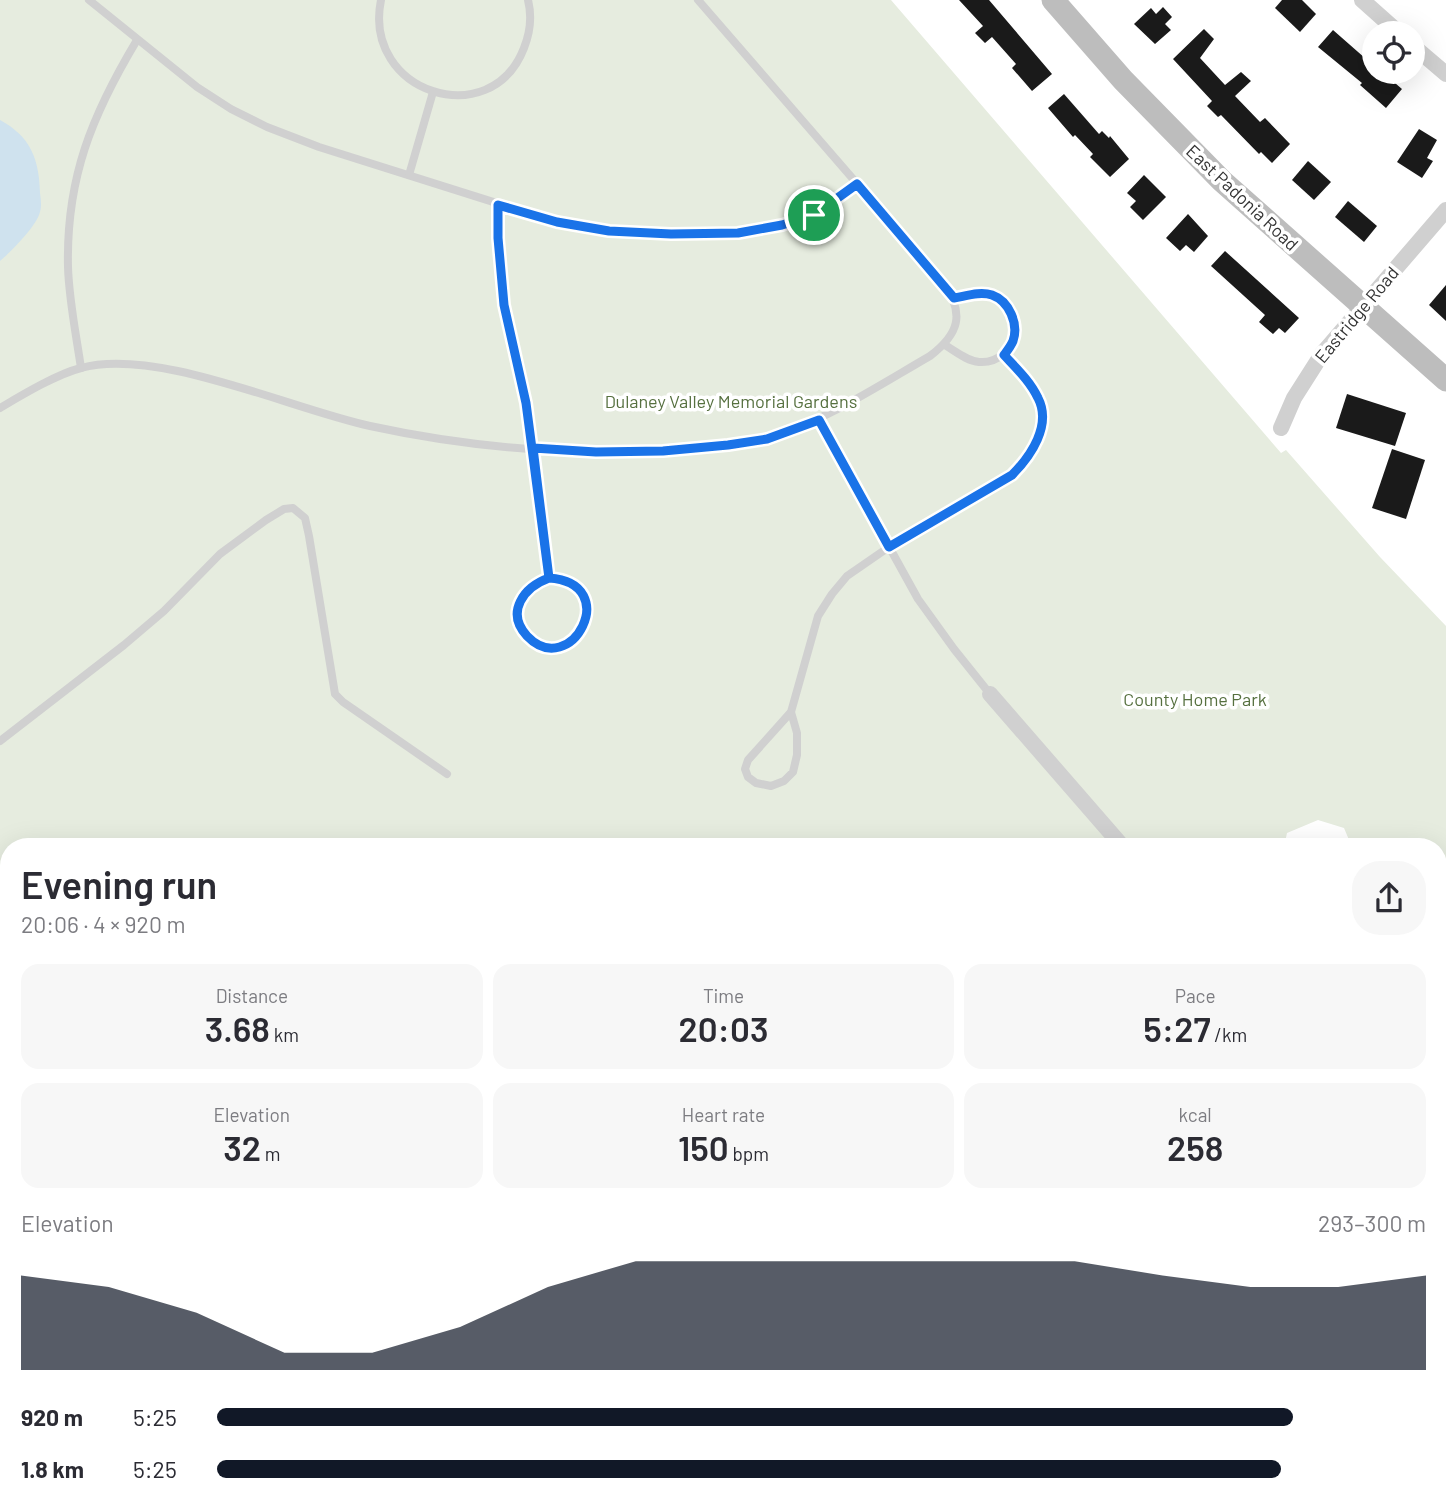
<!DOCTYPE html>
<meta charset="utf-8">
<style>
body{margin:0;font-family:Barlow,sans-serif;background:#f7f7f7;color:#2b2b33;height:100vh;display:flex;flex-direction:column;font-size:26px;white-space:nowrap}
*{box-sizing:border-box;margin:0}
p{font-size:23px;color:#7c7c81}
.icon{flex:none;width:38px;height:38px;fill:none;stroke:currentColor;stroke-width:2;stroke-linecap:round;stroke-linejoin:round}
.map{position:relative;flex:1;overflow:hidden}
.panel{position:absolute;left:0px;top:838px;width:1447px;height:674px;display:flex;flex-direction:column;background:#fff;border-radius:28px 28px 0 0;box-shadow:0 7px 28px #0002}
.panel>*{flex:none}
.fabs{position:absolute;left:1362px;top:21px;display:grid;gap:14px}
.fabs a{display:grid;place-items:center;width:63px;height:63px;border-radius:50%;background:#fff;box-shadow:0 7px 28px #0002;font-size:35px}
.pin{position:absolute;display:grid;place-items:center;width:60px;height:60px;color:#fff;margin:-30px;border:4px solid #fff;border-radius:50%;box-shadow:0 2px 7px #0007}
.round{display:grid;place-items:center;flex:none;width:74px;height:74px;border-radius:28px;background:#f7f7f7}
.head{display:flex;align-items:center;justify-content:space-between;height:119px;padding:0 21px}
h1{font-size:38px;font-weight:600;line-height:52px}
.stats{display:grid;grid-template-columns:repeat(3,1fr);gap:10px;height:119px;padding:7px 21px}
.stats div{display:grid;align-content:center;border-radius:18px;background:#f7f7f7;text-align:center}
.stats b{font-size:35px;font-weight:600}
.stats small{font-size:19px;font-weight:400}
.stats p{font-size:19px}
.chart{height:196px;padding:14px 21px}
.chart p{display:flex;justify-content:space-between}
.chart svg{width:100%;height:126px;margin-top:7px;fill:#111827;opacity:.7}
ul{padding:0 21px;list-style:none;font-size:23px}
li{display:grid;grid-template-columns:112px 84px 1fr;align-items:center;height:52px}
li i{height:18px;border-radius:9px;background:#111827}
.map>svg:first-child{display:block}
</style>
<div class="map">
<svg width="1446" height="1511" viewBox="0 0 1446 1511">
<rect width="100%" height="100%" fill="#fff"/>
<g fill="#e6ecdf">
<polygon points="0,0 891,0 1281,453 1286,450 1380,557 1446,626 1446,932 1439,924 1438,847 1352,847 1344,828 1318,820 1287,833 1284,847 9,847 9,1503 1183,1503 1190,1511 0,1511"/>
<polygon points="1324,1503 1380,1503 1389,1510 1315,1511"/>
</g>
<path fill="#cfe2ee" d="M0,120C31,137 39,159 40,193C41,200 42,208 39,215C34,228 11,252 0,261Z"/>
<g fill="#1a1a1a">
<polygon points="959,0 989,0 1052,74 1032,91 1012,68 1016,64 992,37 985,43 975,33 983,26"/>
<polygon points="1282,0 1302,0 1316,14 1300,32 1275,8"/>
<polygon points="1163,7 1172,17 1165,24 1171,30 1155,44 1134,24 1151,8 1156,14"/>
<polygon points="1204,29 1214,39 1200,58 1225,85 1241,72 1251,81 1235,96 1260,122 1265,118 1290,144 1272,163 1261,152 1259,154 1221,115 1218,117 1207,106 1212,101 1173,59"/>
<polygon points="1333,30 1374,66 1374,72 1378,72 1387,79 1388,77 1402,89 1386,108 1360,85 1362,83 1318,47"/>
<polygon points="1064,94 1099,134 1102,131 1109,138 1110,136 1129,159 1110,177 1090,157 1093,154 1075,135 1073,137 1048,108"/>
<polygon points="1419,129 1437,140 1427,158 1433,161 1422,178 1397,162"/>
<polygon points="1308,161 1331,182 1314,200 1292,180"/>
<polygon points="1144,175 1166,197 1143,220 1130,207 1136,201 1127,193"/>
<polygon points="1348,201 1377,226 1364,242 1335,217"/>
<polygon points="1188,214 1208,236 1194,252 1186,245 1180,251 1166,238"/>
<polygon points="1225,251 1299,318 1285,333 1279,328 1273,334 1259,322 1265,315 1211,266"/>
<polygon points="1446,285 1446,321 1429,305"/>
<polygon points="1347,394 1406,413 1395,446 1336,428"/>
<polygon points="1392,449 1425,460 1406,519 1372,508"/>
</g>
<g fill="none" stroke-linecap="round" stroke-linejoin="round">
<g stroke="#cdcdcd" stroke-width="2.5" stroke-dasharray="3.5 3.5" stroke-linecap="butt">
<polyline points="1039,1503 1041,1511"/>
<polyline points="1144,1503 1149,1511"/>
<polyline points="1022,1511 1029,1503"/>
</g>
<g stroke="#d0d0d0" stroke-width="8">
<polyline points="89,0 197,87 231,109 267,127 319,147 557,222 609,231 671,234 738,234 782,225 814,215 857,184"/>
<path d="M381,0C362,93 491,134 524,48C530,33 532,16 528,0"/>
<polyline points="409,175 433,92"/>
<path d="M498,205V238L504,305L526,403L549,578C624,583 571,682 527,636C505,612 524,587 549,578"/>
<path d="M945,345C955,351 967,361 979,362C1018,365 1027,307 992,295C980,291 965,296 954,298"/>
<path d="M81,368C76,334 69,300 68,267C66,178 92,115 137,40"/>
<path d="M0,408C22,395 57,374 81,368C157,347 291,409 370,426C476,449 589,457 697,448C720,446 748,446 770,438C828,419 878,386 930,356C959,334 965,314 944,284L698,0"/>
<polyline points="819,420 918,599 954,649 990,694"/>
<path d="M791,712L748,760L745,769L748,777L756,783L771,786L784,781L793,772L797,755V733L791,712L818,616L832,594L847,576L889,547L1012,475C1031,456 1052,426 1038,398C1030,381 1016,368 1004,355"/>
<polyline points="0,741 124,645 164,611 220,554 266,520 284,509 293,508 305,518 309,536 335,694 343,702 447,774"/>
<polyline points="0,945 6,949 9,949"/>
<polyline points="0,996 9,1006"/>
<polyline points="0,1452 9,1462"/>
<polyline points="45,1503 48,1509 45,1511"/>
<polyline points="301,1503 302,1511"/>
<polyline points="0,1508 21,1511"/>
</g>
<g stroke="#d0d0d0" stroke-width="16">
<polyline points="1362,0 1399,33"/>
<polyline points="1412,45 1446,74"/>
<polyline points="1281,428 1294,398 1322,354 1446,210"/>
<polyline points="990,694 1123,847"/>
<polyline points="1438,1215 1446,1225"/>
<polyline points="1178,1503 1184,1511"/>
<polyline points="1425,1503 1431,1511"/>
<polyline points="1298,1511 1307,1503"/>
</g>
<polyline stroke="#bdbdbd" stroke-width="23" points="1053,0 1123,80 1222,181 1446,380"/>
</g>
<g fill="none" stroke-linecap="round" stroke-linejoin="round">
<g stroke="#fff" stroke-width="14">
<path id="route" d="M814,215L782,225L738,233L671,234L609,231L557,222L498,205V238L504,305L526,403L549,578C524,587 505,612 527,636C571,682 624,583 549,578L533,448L596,452L663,451L728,445L767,439L819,420L889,547L1012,475C1031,456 1052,425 1038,398C1030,381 1016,368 1004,355C1007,351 1011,346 1013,341C1019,324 1009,301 992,295C980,291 966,296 954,298L857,184L814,215"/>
</g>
<use href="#route" stroke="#1a73e8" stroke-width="9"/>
</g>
<g text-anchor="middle" stroke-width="7" stroke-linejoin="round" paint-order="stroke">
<g font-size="18" fill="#333" stroke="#fff">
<text transform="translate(1242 198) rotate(43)" y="6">East Padonia Road</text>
<text transform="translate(1357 315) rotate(-50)" y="6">Eastridge Road</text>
</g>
<g font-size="18" fill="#56703f" stroke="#fff">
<text x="731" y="408">Dulaney Valley Memorial Gardens</text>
<text x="1195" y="706">County Home Park</text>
</g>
</g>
</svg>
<div class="fabs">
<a><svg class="icon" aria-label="locate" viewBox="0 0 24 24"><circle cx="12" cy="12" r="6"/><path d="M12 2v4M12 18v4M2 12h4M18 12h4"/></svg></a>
</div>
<div class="pin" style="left:814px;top:215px;background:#1e9e55"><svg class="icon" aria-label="arrive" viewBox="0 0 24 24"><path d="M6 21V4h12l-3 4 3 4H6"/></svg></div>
<section class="panel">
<div class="head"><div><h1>Evening run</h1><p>20:06 · 4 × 920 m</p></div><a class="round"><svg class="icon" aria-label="share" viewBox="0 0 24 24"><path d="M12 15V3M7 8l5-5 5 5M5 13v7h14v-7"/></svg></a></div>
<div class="stats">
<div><p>Distance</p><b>3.68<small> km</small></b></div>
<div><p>Time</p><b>20:03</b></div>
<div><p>Pace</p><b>5:27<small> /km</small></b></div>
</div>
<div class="stats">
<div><p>Elevation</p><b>32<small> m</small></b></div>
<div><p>Heart rate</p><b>150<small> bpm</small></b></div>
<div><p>kcal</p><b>258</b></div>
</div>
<div class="chart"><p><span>Elevation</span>293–300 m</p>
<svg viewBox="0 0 160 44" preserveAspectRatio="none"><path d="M0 44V11L10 15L20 24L30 38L40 38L50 29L60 15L70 6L80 6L90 6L100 6L110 6L120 6L130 11L140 15L150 15L160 11V44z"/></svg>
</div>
<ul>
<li><b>920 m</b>5:25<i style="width:89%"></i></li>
<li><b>1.8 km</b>5:25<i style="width:88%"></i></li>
</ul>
</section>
</div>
